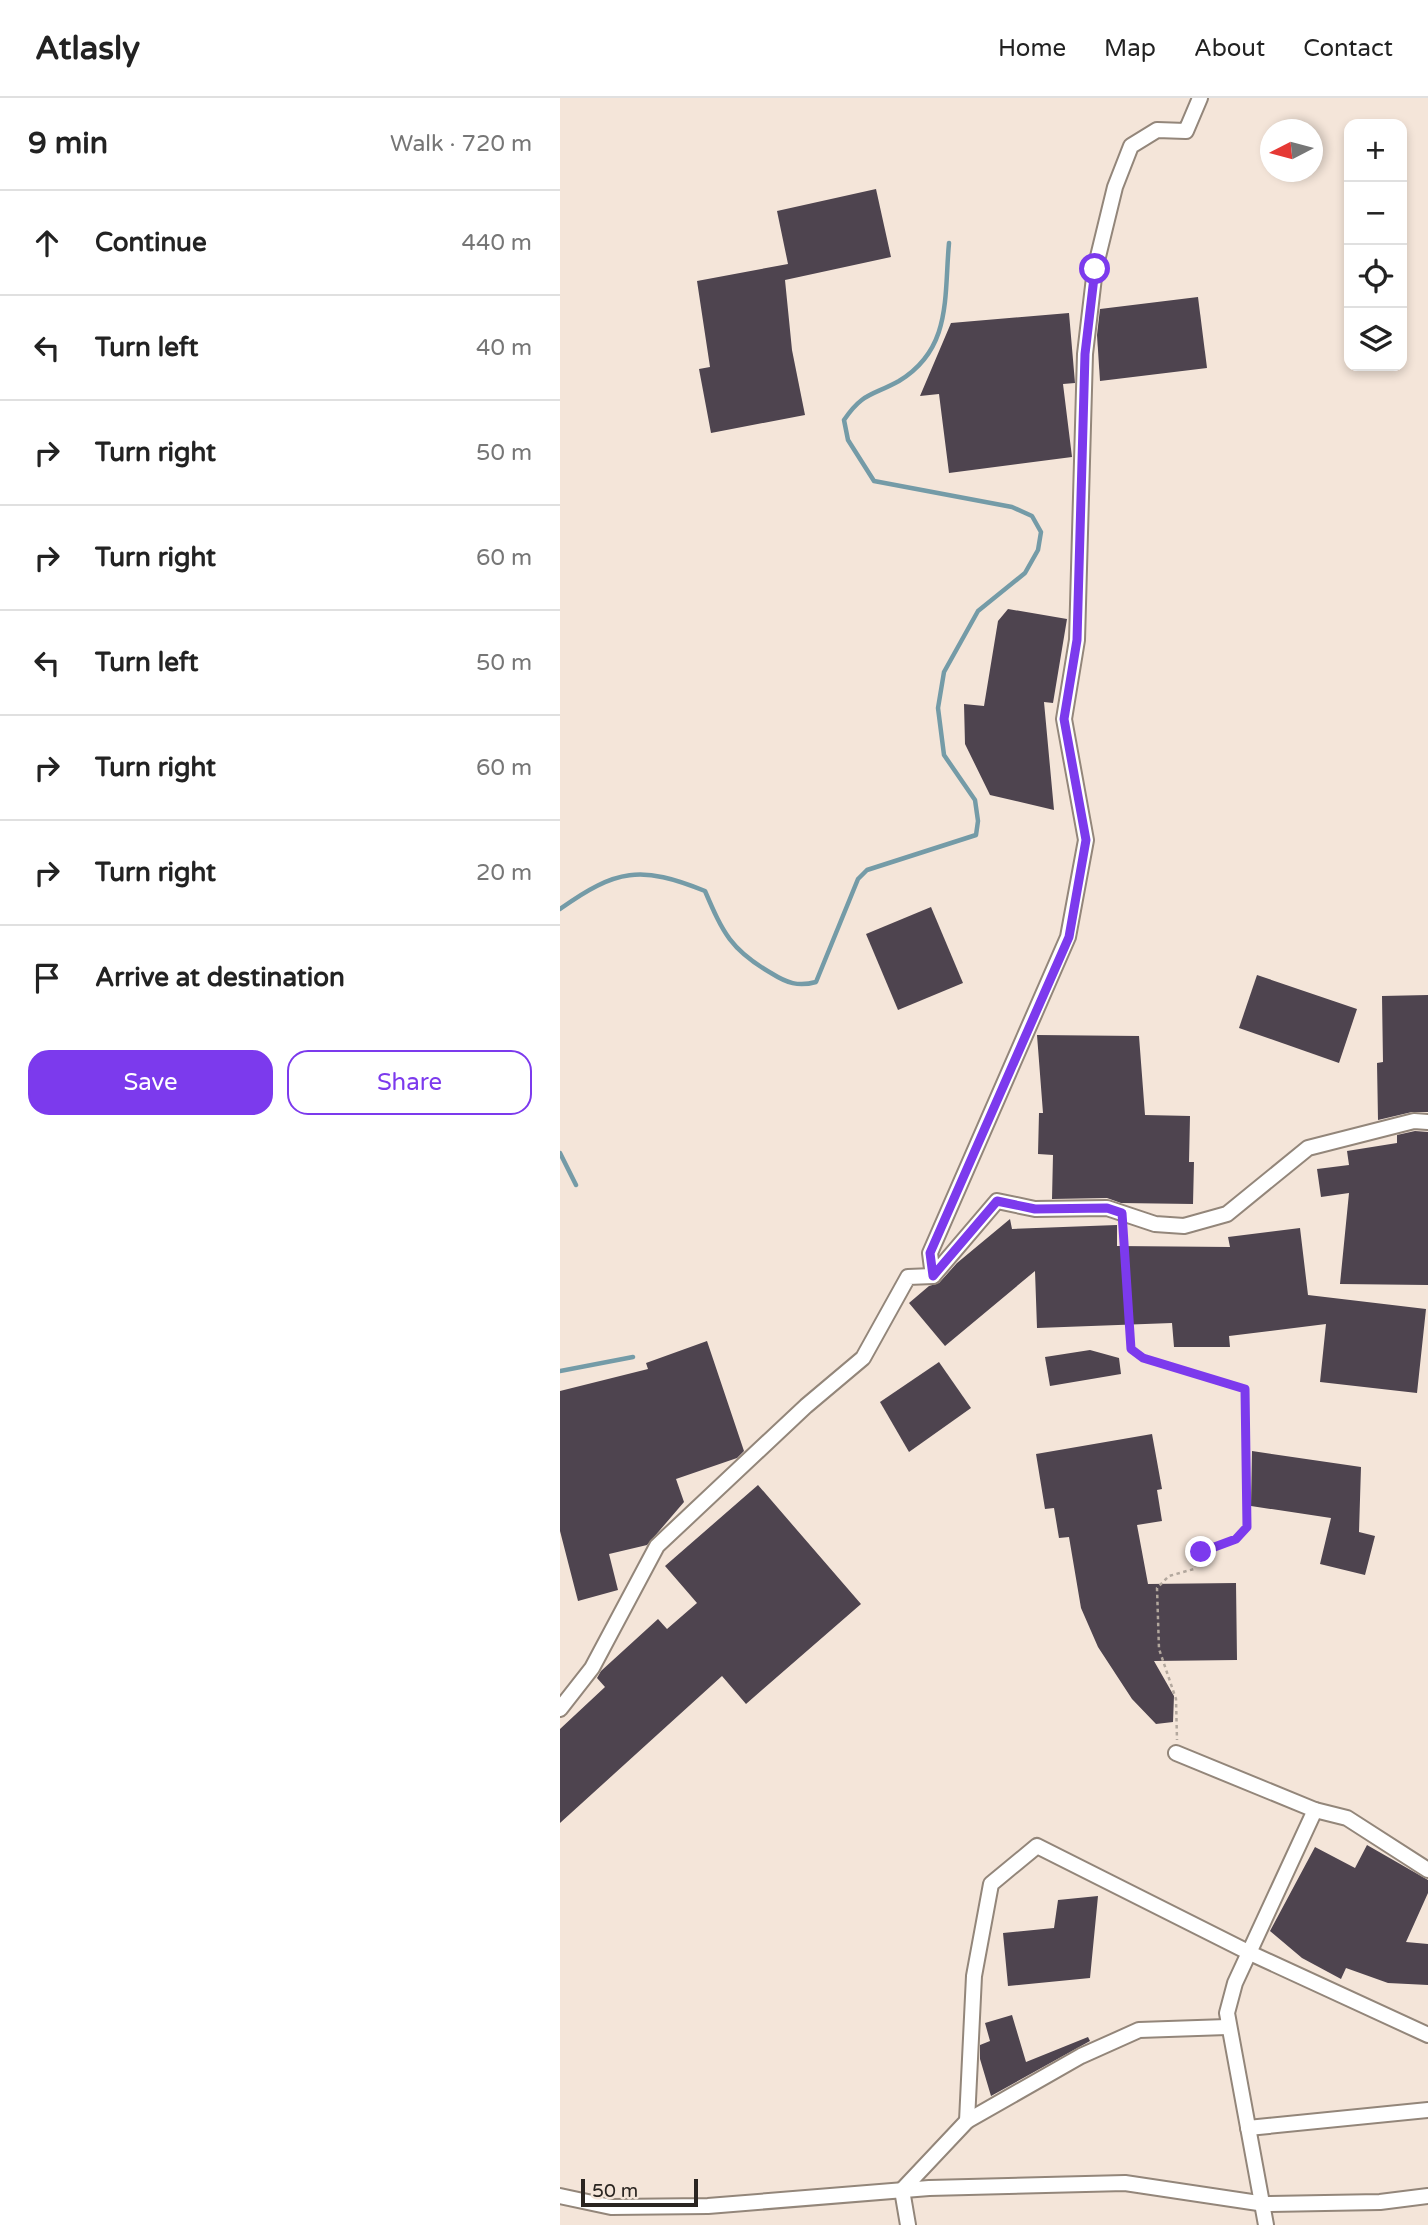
<!DOCTYPE html>
<html lang="en">
<head>
<meta charset="utf-8">
<style>
	body { margin:0; font-family:"Varela Round",sans-serif; background:#f6f6f6; color:#222 }
	.controls { position:absolute; right:21px; top:21px; display:grid; overflow:hidden; border-radius:14px; box-shadow:0 4px 10px #0003 }
	.controls button { width:63px; height:63px; display:grid; place-items:center; padding:0; border:0; border-bottom:2px solid #e0e0e0; background:#fff; color:#222; font:35px sans-serif }
	.compass { position:absolute; left:700px; top:21px; width:63px; height:63px; border-radius:50%; background:#fff; box-shadow:0 4px 10px #0003; rotate:264deg }
	.scale { position:absolute; left:21px; bottom:18px; width:117px; box-sizing:border-box; padding-left:7px; border:4px solid #2a2521; border-top:0; font-size:19px; line-height:24px; white-space:nowrap; color:#2a2521; -webkit-text-stroke:5px #f4e5d9; paint-order:stroke }
	.stop { position:absolute; width:21px; height:21px; margin:-16px; border:5px solid #7c3aed; border-radius:50%; background:#fff }
	.stop.end { background:#7c3aed; border-color:#fff; box-shadow:0 2px 7px #0008 }
	.list { margin:0; padding:0; list-style:none }
	h2 { display:flex; justify-content:space-between; align-items:center; height:91px; margin:0; padding:0 28px; font-size:30px }
	h2 small { font-size:23px; font-weight:400; color:#767676 }
	.list li { display:grid; grid-template-columns:46px 1fr auto; gap:21px; align-items:center; box-sizing:border-box; height:105px; padding:0 28px; border-top:2px solid #e0e0e0 }
	.list b { display:block; font-size:26px; white-space:nowrap }
	.list em { font-size:23px; font-style:normal; color:#767676 }
	.actions { display:flex; gap:14px; padding:21px 28px }
	.actions a { flex:1; padding:16px 0; border:2px solid #7c3aed; border-radius:21px; text-align:center; font-size:24px; color:#7c3aed }
	.actions .main { background:#7c3aed; color:#fff }
	.icon { flex:none; width:38px; height:38px; fill:none; stroke:currentColor; stroke-width:2; stroke-linecap:round; stroke-linejoin:round }
	.map { position:relative; flex:none; width:868px; height:2127px; overflow:hidden }
	header { display:flex; align-items:center; gap:42px; box-sizing:border-box; height:98px; padding:0 35px; background:#fff; border-bottom:2px solid #e0e0e0 }
	header strong { font-size:33px }
	nav { display:flex; gap:38px; margin-inline-start:auto; font-size:24px }
	main { display:flex }
	aside { flex:1; background:#fff }
	.map>svg:first-child { display:block }
</style>
</head>
<body>
<header>
<strong>Atlasly</strong>
<nav><a>Home</a><a>Map</a><a>About</a><a>Contact</a></nav>
</header>
<main>
<aside>
<h2>9 min<small>Walk · 720 m</small></h2>
<ul class="list">
<li><svg class="icon" aria-label="ahead" viewBox="0 0 24 24"><path d="M12 20V5M6 11l6-6 6 6"/></svg><div><b>Continue</b></div><em>440 m</em></li>
<li><svg class="icon" aria-label="left" viewBox="0 0 24 24"><path d="M17 20v-9H6M10 6l-5 5 5 5"/></svg><div><b>Turn left</b></div><em>40 m</em></li>
<li><svg class="icon" aria-label="right" viewBox="0 0 24 24"><path d="M7 20v-9h11M14 6l5 5-5 5"/></svg><div><b>Turn right</b></div><em>50 m</em></li>
<li><svg class="icon" aria-label="right" viewBox="0 0 24 24"><path d="M7 20v-9h11M14 6l5 5-5 5"/></svg><div><b>Turn right</b></div><em>60 m</em></li>
<li><svg class="icon" aria-label="left" viewBox="0 0 24 24"><path d="M17 20v-9H6M10 6l-5 5 5 5"/></svg><div><b>Turn left</b></div><em>50 m</em></li>
<li><svg class="icon" aria-label="right" viewBox="0 0 24 24"><path d="M7 20v-9h11M14 6l5 5-5 5"/></svg><div><b>Turn right</b></div><em>60 m</em></li>
<li><svg class="icon" aria-label="right" viewBox="0 0 24 24"><path d="M7 20v-9h11M14 6l5 5-5 5"/></svg><div><b>Turn right</b></div><em>20 m</em></li>
<li><svg class="icon" aria-label="arrive" viewBox="0 0 24 24"><path d="M6 21V4h12l-3 4 3 4H6"/></svg><div><b>Arrive at destination</b></div></li>
</ul>
<div class="actions"><a class="main">Save</a><a>Share</a></div>
</aside>
<div class="map">
<svg width="868" height="2127" viewBox="0 0 868 2127">
	<rect width="100%" height="100%" fill="#f4e5d9"/>
	<g fill="none" stroke-linecap="round" stroke-linejoin="round">
		<g stroke="#749ba7" stroke-width="4.5">
			<path d="M0,811C56,771 81,767 145,793C163,835 171,852 211,875C227,885 238,889 256,884L298,781L307,772L416,737L418,723L415,702L384,657L378,610L384,574L418,513L465,475L478,452L481,434L472,418L452,409L314,383L288,342L284,322C303,294 312,298 339,283C392,251 384,199 389,145"/>
			<path d="M0,1055L16,1087"/>
			<path d="M0,1273L73,1259"/>
		</g>
	</g>
	<g fill="#4e444f">
		<path d="M316,91L331,159L225,182L232,252L245,317L151,335L139,271L150,269L137,183L228,166L217,113Z"/>
		<path d="M638,199L647,270L540,283L537,237L540,211Z"/>
		<path d="M509,215L515,285L503,286L512,359L389,375L379,296L360,298L391,225Z"/>
		<path d="M448,511L507,521L493,605L484,604L494,712L430,697L405,646L404,606L424,608L438,523Z"/>
		<path d="M371,809L403,885L338,912L306,836Z"/>
		<path d="M697,877L797,911L779,965L679,930Z"/>
		<path d="M868,897V1014H852L818,1022L817,965L823,964L822,898Z"/>
		<path d="M477,937L579,938L585,1017L630,1018L629,1064H634L633,1106L561,1105L547,1100L492,1101L493,1057L478,1056L479,1015H483Z"/>
		<path d="M855,1033L868,1034V1187L780,1186L789,1095L761,1099L757,1071L789,1067L787,1053L837,1045V1037Z"/>
		<path d="M450,1121L452,1131L557,1127V1148L670,1149L668,1139L740,1130L748,1197L866,1211L857,1295L760,1284L766,1226L669,1238L670,1249H614L612,1225L477,1230L475,1173L385,1248L349,1205L369,1188L379,1185L397,1165Z"/>
		<path d="M147,1243L184,1353L177,1360L116,1381L124,1404L100,1432L87,1447L49,1456L58,1492L18,1503L0,1433V1293L88,1271L86,1265Z"/>
		<path d="M530,1252L559,1260L561,1276L490,1288L485,1259Z"/>
		<path d="M379,1264L411,1310L349,1354L320,1304Z"/>
		<path d="M592,1336L602,1391L597,1392L602,1423L577,1427L588,1486L676,1485L677,1562L594,1563L614,1598L613,1624L596,1626L572,1601L538,1549L521,1510L509,1439L499,1440L494,1410L485,1411L476,1356Z"/>
		<path d="M692,1353L801,1369L799,1434L815,1438L805,1477L760,1466L771,1420L691,1408Z"/>
		<path d="M198,1387L301,1506L186,1606L162,1578L0,1725V1631L45,1589L37,1580L41,1573L98,1521L107,1531L137,1505L105,1468Z"/>
		<path d="M807,1747L868,1782V1795L846,1844L868,1846V1887L828,1885L786,1870L781,1881L742,1860L710,1833L755,1749L795,1770Z"/>
		<path d="M538,1798L530,1880L448,1888L443,1835L494,1830L498,1802Z"/>
		<path d="M452,1917L466,1964L528,1939L530,1943L431,1998L420,1961V1947L430,1943L425,1925Z"/>
	</g>
	<g fill="none" stroke-linecap="round" stroke-linejoin="round">
		<g stroke="#93867a" stroke-width="18">
			<g id="street">
				<path d="M373,1178L370,1155L508,839L526,742L504,621L517,542L525,256L535,171L555,89L571,48L597,32L626,33L640,0"/>
				<path d="M0,1611L32,1570L97,1448L246,1308L303,1260L348,1179L373,1178L437,1103L475,1111L547,1110L595,1126L624,1128L667,1116L748,1050L854,1023L868,1024"/>
				<path d="M616,1655L755,1712L787,1720L868,1772"/>
				<path d="M407,2023L414,1878L431,1786L477,1748L690,1855L868,1937"/>
				<path d="M688,2030L868,2012"/>
				<path d="M0,2098L51,2109L148,2108L369,2090L565,2085L705,2106L820,2104L868,2098"/>
				<path d="M348,2127L342,2092L407,2023L521,1958L579,1932L667,1929"/>
				<path d="M706,2127L667,1915L675,1885L755,1712"/>
			</g>
		</g>
		<path stroke="#b3a89e" stroke-width="2.5" stroke-dasharray="3.5 3.5" stroke-linecap="butt" d="M563,1129L571,1251L583,1260L685,1291L687,1429L676,1442L641,1454L634,1471L609,1478L597,1490L599,1551L616,1601L617,1642"/>
		<use href="#street" stroke="#fff" stroke-width="14"/>
	</g>
	<g fill="none" stroke-linecap="round" stroke-linejoin="round">
		<path stroke="#7c3aed" stroke-width="9" d="M535,171L525,256L517,542L504,621L526,742L509,839L370,1155L373,1178L437,1103L475,1111L547,1110L562,1115L571,1251L583,1260L685,1291L687,1429L676,1441L641,1454"/>
	</g>
</svg>
<div class="controls">
<button>+</button>
<button>−</button>
<button><svg class="icon" aria-label="locate" viewBox="0 0 24 24"><circle cx="12" cy="12" r="6"/><path d="M12 2v4M12 18v4M2 12h4M18 12h4"/></svg></button>
<button><svg class="icon" aria-label="layers" viewBox="0 0 24 24"><path d="M12 4l9 5-9 5-9-5zM3 14l9 5 9-5"/></svg></button>
</div>
<svg class="compass" viewBox="-18 -18 36 36"><path d="M0-13l5 13h-10z" fill="#e53935"/><path d="M0 13l5-13h-10z" fill="#767676"/></svg>
<div class="scale">50 m</div>
<div class="stop" style="left:535px;top:171px"></div>
<div class="stop end" style="left:641px;top:1454px"></div>
</div>
</main>
</body>
</html>
